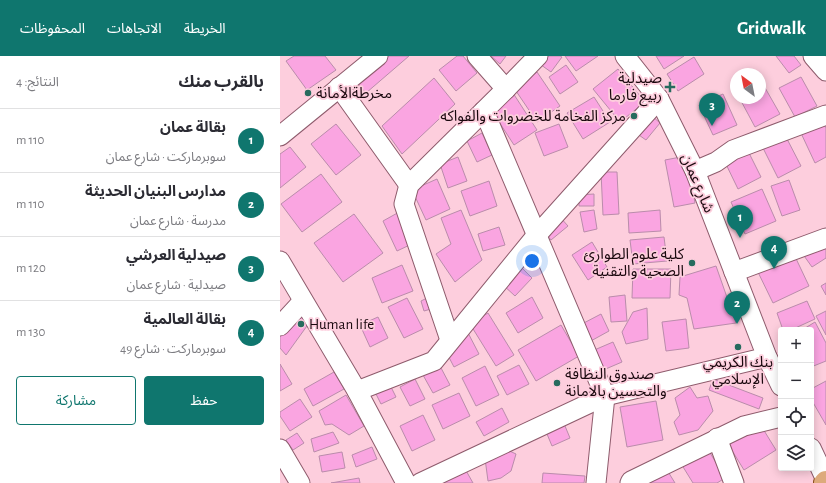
<!DOCTYPE html>
<html lang="ar">
<head>
<meta charset="utf-8">
<style>
	body { margin:0; font-family:"Alegreya Sans","Noto Sans Arabic",sans-serif; background:#f2f2f3; color:#2b2b33; direction:rtl }
	.controls { position:absolute; right:12px; bottom:12px; display:grid; overflow:hidden; border-radius:4px; box-shadow:0 2px 10px #0003 }
	.controls button { width:36px; height:36px; display:grid; place-items:center; padding:0; border:0; border-bottom:1px solid #e1e1e2; background:#fff; color:#2b2b33; font:20px sans-serif }
	.compass { position:absolute; left:450px; top:12px; width:36px; height:36px; border-radius:50%; background:#fff; box-shadow:0 2px 10px #0003; rotate:328deg }
	.you { position:absolute; left:252px; top:205px; width:14px; height:14px; margin:-10px; border:3px solid #fff; border-radius:50%; background:#1a73e8; box-shadow:0 0 0 6px #1a73e833 }
	.badge { display:grid; place-items:center; width:26px; height:26px; border-radius:50%; background:#0f766e; color:#fff; font-size:13px; font-weight:700 }
	.pin { position:absolute; translate:-50% -33px; filter:drop-shadow(0 1px 2px #0008) }
	.pin::after { content:''; position:absolute; top:21px; width:14px; height:12px; background:inherit; clip-path:polygon(0 0,100% 0,50% 100%) }
	.list { margin:0; padding:0; list-style:none }
	h2 { display:flex; justify-content:space-between; align-items:center; height:52px; margin:0; padding:0 16px; font-size:17px }
	h2 small { font-size:13px; font-weight:400; color:#7c7c81 }
	.list li { display:grid; grid-template-columns:26px 1fr auto; gap:12px; align-items:center; box-sizing:border-box; height:64px; padding:0 16px; border-top:1px solid #e1e1e2 }
	.list b { display:block; font-size:15px; white-space:nowrap }
	.list p { margin:0; font-size:13px; white-space:nowrap; color:#7c7c81 }
	.list em { font-size:13px; font-style:normal; color:#7c7c81 }
	.actions { display:flex; gap:8px; padding:12px 16px }
	.actions a { flex:1; padding:9px 0; border:1px solid #0f766e; border-radius:4px; text-align:center; font-size:14px; color:#0f766e }
	.actions .main { background:#0f766e; color:#fff }
	.icon { flex:none; width:22px; height:22px; fill:none; stroke:currentColor; stroke-width:2; stroke-linecap:round; stroke-linejoin:round }
	.map { position:relative; flex:none; width:546px; height:427px; overflow:hidden; direction:ltr }
	header { display:flex; align-items:center; gap:24px; box-sizing:border-box; height:56px; padding:0 20px; background:#0f766e; color:#fff }
	header strong { font-size:19px }
	nav { display:flex; gap:22px; margin-inline-start:auto; font-size:14px }
	main { display:flex }
	aside { flex:1; background:#fff }
	.map>svg:first-child { display:block }
</style>
</head>
<body>
<header>
<strong>Gridwalk</strong>
<nav><a>الخريطة</a><a>الاتجاهات</a><a>المحفوظات</a></nav>
</header>
<main>
<div class="map">
<svg width="546" height="427" viewBox="0 0 546 427">
	<rect width="100%" height="100%" fill="#fdcedd"/>
	<g fill="#faa5e1" stroke="#ba8cab">
		<path d="M14,0H45L56,14L27,34L6,5Z"/>
		<path d="M87,0H129L86,37L68,17Z"/>
		<path d="M177,0H183L197,17L176,35L159,14Z"/>
		<path d="M211,0H226L220,8Z"/>
		<path d="M261,0H280L282,1L271,16L257,6Z"/>
		<path d="M285,0H318L296,15Z"/>
		<path d="M376,0H404L384,13Z"/>
		<path d="M496,0H514L521,9L509,17Z"/>
		<path d="M414,1L424,18L398,35L387,18Z"/>
		<path d="M286,9L298,26L280,38L269,21Z"/>
		<path d="M338,13L365,46L340,66L313,33Z"/>
		<path d="M257,16L280,50L257,66L234,32Z"/>
		<path d="M521,21L537,50L515,61L499,32Z"/>
		<path d="M154,22L175,48L122,98L102,70Z"/>
		<path d="M484,30L500,58L475,71L460,43L480,42V32Z"/>
		<path d="M233,37L257,74L234,89L210,52Z"/>
		<path d="M443,38L457,69L433,79L419,49Z"/>
		<path d="M314,41L330,66L303,83L287,57Z"/>
		<path d="M371,59L380,67L366,84L356,77Z"/>
		<path d="M542,64L546,72V101L535,107L520,75Z"/>
		<path d="M56,68L81,99L56,119L31,88Z"/>
		<path d="M279,68L288,91L264,100L255,77Z"/>
		<path d="M202,77L212,99L197,106L187,85Z"/>
		<path d="M506,81L521,110L498,122L483,92Z"/>
		<path d="M10,91L26,111L0,132V98Z"/>
		<path d="M466,91L481,121L458,133L443,102Z"/>
		<path d="M406,100L415,147L394,151L385,104Z"/>
		<path d="M178,101L187,125L168,132L160,108Z"/>
		<path d="M321,116H337L339,158L323,159Z"/>
		<path d="M41,118L62,146L22,176L1,148Z"/>
		<path d="M157,123L170,153L146,164L132,134Z"/>
		<path d="M509,124L520,154L502,160L491,130Z"/>
		<path d="M209,125L217,150L190,160L181,135Z"/>
		<path d="M482,133L496,165L465,178L451,146Z"/>
		<path d="M314,138V150H299V139Z"/>
		<path d="M181,154L202,204L175,226L156,198L171,188L161,162Z"/>
		<path d="M314,154L317,173L304,176L300,156Z"/>
		<path d="M380,154L381,175L349,177L348,157Z"/>
		<path d="M121,155L136,186L117,195L103,165Z"/>
		<path d="M74,158L103,197L63,226L34,187Z"/>
		<path d="M279,160L288,170L271,184L263,174Z"/>
		<path d="M219,171L225,189L203,195L198,178Z"/>
		<path d="M384,181L387,205L353,208L350,184Z"/>
		<path d="M546,185V202L532,211L522,197Z"/>
		<path d="M312,186L327,211L308,224L292,199Z"/>
		<path d="M511,192L529,230L493,247L475,210Z"/>
		<path d="M122,209L133,235L102,247L92,222Z"/>
		<path d="M239,209L252,222L235,240L222,228Z"/>
		<path d="M436,210L456,267L414,273L407,242L399,239L400,221Z"/>
		<path d="M353,213H391L390,242H352Z"/>
		<path d="M546,227V239L541,230Z"/>
		<path d="M345,239L347,265L331,266L329,241Z"/>
		<path d="M252,241L263,262L238,277L226,257Z"/>
		<path d="M127,242L143,273L124,282L108,251Z"/>
		<path d="M147,242L151,253L144,255L141,245Z"/>
		<path d="M527,245L535,263L511,274H503L497,257Z"/>
		<path d="M13,247L32,263L6,299L0,292V272Z"/>
		<path d="M367,252L368,283L346,288L342,276L353,256Z"/>
		<path d="M546,255V279L536,260Z"/>
		<path d="M208,257L234,299L216,310L190,268Z"/>
		<path d="M321,258L329,275L309,286L300,269Z"/>
		<path d="M98,261L108,282L90,291L80,269Z"/>
		<path d="M406,263L409,292L386,295L382,266Z"/>
		<path d="M535,266L546,287V305L531,311V274H522Z"/>
		<path d="M281,269L299,300L256,325L238,294Z"/>
		<path d="M186,273L199,298L174,311L161,286Z"/>
		<path d="M333,286L342,306L321,315L312,295Z"/>
		<path d="M0,308L12,328L0,335Z"/>
		<path d="M239,309L249,328L227,339L217,320Z"/>
		<path d="M160,310L170,329L153,337L143,319Z"/>
		<path d="M205,310L219,339L196,350L182,322Z"/>
		<path d="M54,316L64,333L33,350L24,333Z"/>
		<path d="M135,323L145,343L130,350L120,331Z"/>
		<path d="M433,323L483,342L479,353L429,334Z"/>
		<path d="M108,325L116,341L101,348L93,332Z"/>
		<path d="M546,325V369L531,343V333Z"/>
		<path d="M410,331L417,342L428,340L433,355L418,374L399,379L394,366L400,359L395,342Z"/>
		<path d="M179,337L190,360L163,373L152,349Z"/>
		<path d="M66,339L84,370L69,379L52,368L45,369L39,355Z"/>
		<path d="M20,343L32,361L10,375L0,360V356Z"/>
		<path d="M376,345L383,384L347,391L340,351Z"/>
		<path d="M222,352L229,366L204,380L196,366Z"/>
		<path d="M280,358L290,382L272,390L262,366Z"/>
		<path d="M143,359L155,384L132,395L120,370Z"/>
		<path d="M480,368L496,394L464,414L448,388Z"/>
		<path d="M53,376L59,387L34,396L31,383Z"/>
		<path d="M17,377L24,387L13,394L6,384Z"/>
		<path d="M426,390L445,422L437,427H413L400,406Z"/>
		<path d="M92,391L97,403L76,411L72,399Z"/>
		<path d="M223,392L236,398L231,415L221,422L208,425L204,395Z"/>
		<path d="M62,396L65,412L42,416L39,400Z"/>
		<path d="M184,411L193,427H160Z"/>
		<path d="M387,414L395,427H366Z"/>
		<path d="M263,417L305,420L304,427H262Z"/>
		<path d="M79,422L80,427H51Z"/>
	</g>
	<g fill="none" stroke-linecap="round" stroke-linejoin="round">
		<g stroke="#8e5b6c" stroke-width="21">
			<g id="minor">
				<path d="M197,0L226,33"/>
				<path d="M345,0L379,43L415,115L487,301L501,330"/>
				<path d="M533,0L546,15"/>
				<path d="M59,31L129,129"/>
				<path d="M204,55L325,340L316,427"/>
				<path d="M0,80L98,0"/>
				<path d="M415,115L436,106L453,94L546,59"/>
				<path d="M0,205L77,335L126,427"/>
				<path d="M454,216L546,182"/>
				<path d="M0,270L23,245"/>
				<path d="M170,284L124,148L129,129L226,33L258,0"/>
				<path d="M77,335L154,305L256,180L379,43"/>
				<path d="M437,382L454,427"/>
				<path d="M531,392L546,424"/>
				<path d="M0,393L20,427"/>
				<path d="M140,427L325,340L487,301"/>
				<path d="M350,427L351,425L464,370L501,361"/>
			</g>
		</g>
		<g stroke="#8a4d1c" stroke-width="24">
			<path id="major" d="M545,427L546,426"/>
		</g>
		<use href="#minor" stroke="#fff" stroke-width="19"/>
		<use href="#major" stroke="#ddaa7b" stroke-width="22"/>
	</g>
	<g fill="#276b5e" stroke="#fdcedd" stroke-width="1.5">
		<path d="M388 25h4v4h4v4h-4v4h-4v-4h-4v-4h4z"/>
		<circle cx="28" cy="37" r="4"/>
		<circle cx="354" cy="60" r="4"/>
		<circle cx="412" cy="207" r="4"/>
		<circle cx="21" cy="268" r="4"/>
		<circle cx="458" cy="291" r="4"/>
		<circle cx="277" cy="327" r="4"/>
	</g>
	<g text-anchor="middle" stroke-width="3.5" stroke-linejoin="round" paint-order="stroke">
		<g font-size="15" fill="#1a080e" stroke="#fdcedd" text-anchor="end">
			<text x="382" y="27">صيدلية<tspan x="382" dy="17">ربيع فارما</tspan></text>
			<text x="36" y="42" text-anchor="start">مخرطةالأمانة</text>
			<text x="346" y="65">مركز الفخامة للخضروات والفواكه</text>
			<text x="404" y="203">كلية علوم الطوارئ<tspan x="404" dy="17">الصحية والتقنية</tspan></text>
			<text x="29" y="273" text-anchor="start">Human life</text>
			<text x="458" y="311" text-anchor="middle">بنك الكريمي<tspan x="458" dy="17">الإسلامي</tspan></text>
			<text x="285" y="323" text-anchor="start">صندوق النظافة<tspan x="285" dy="17">والتحسين بالامانة</tspan></text>
		</g>
		<g font-size="15" fill="#1a080e" stroke="#fdcedd">
			<text transform="translate(418 127) rotate(67)" y="5">شارع عمان</text>
		</g>
	</g>
</svg>
<div class="controls">
<button>+</button>
<button>−</button>
<button><svg class="icon" aria-label="locate" viewBox="0 0 24 24"><circle cx="12" cy="12" r="6"/><path d="M12 2v4M12 18v4M2 12h4M18 12h4"/></svg></button>
<button><svg class="icon" aria-label="layers" viewBox="0 0 24 24"><path d="M12 4l9 5-9 5-9-5zM3 14l9 5 9-5"/></svg></button>
</div>
<svg class="compass" viewBox="-18 -18 36 36"><path d="M0-13l5 13h-10z" fill="#e53935"/><path d="M0 13l5-13h-10z" fill="#7c7c81"/></svg>
<div class="you"></div>
<div class="pin badge" style="left:460px;top:182px">1</div>
<div class="pin badge" style="left:457px;top:268px">2</div>
<div class="pin badge" style="left:432px;top:70px">3</div>
<div class="pin badge" style="left:494px;top:213px">4</div>
</div>
<aside>
<h2>بالقرب منك<small>النتائج: 4</small></h2>
<ul class="list">
<li><span class="badge">1</span><div><b>بقالة عمان</b><p>سوبرماركت · شارع عمان</p></div><em>110 m</em></li>
<li><span class="badge">2</span><div><b>مدارس البنيان الحديثة</b><p>مدرسة · شارع عمان</p></div><em>110 m</em></li>
<li><span class="badge">3</span><div><b>صيدلية العرشي</b><p>صيدلية · شارع عمان</p></div><em>120 m</em></li>
<li><span class="badge">4</span><div><b>بقالة العالمية</b><p>سوبرماركت · شارع 49</p></div><em>130 m</em></li>
</ul>
<div class="actions"><a class="main">حفظ</a><a>مشاركة</a></div>
</aside>
</main>
</body>
</html>
